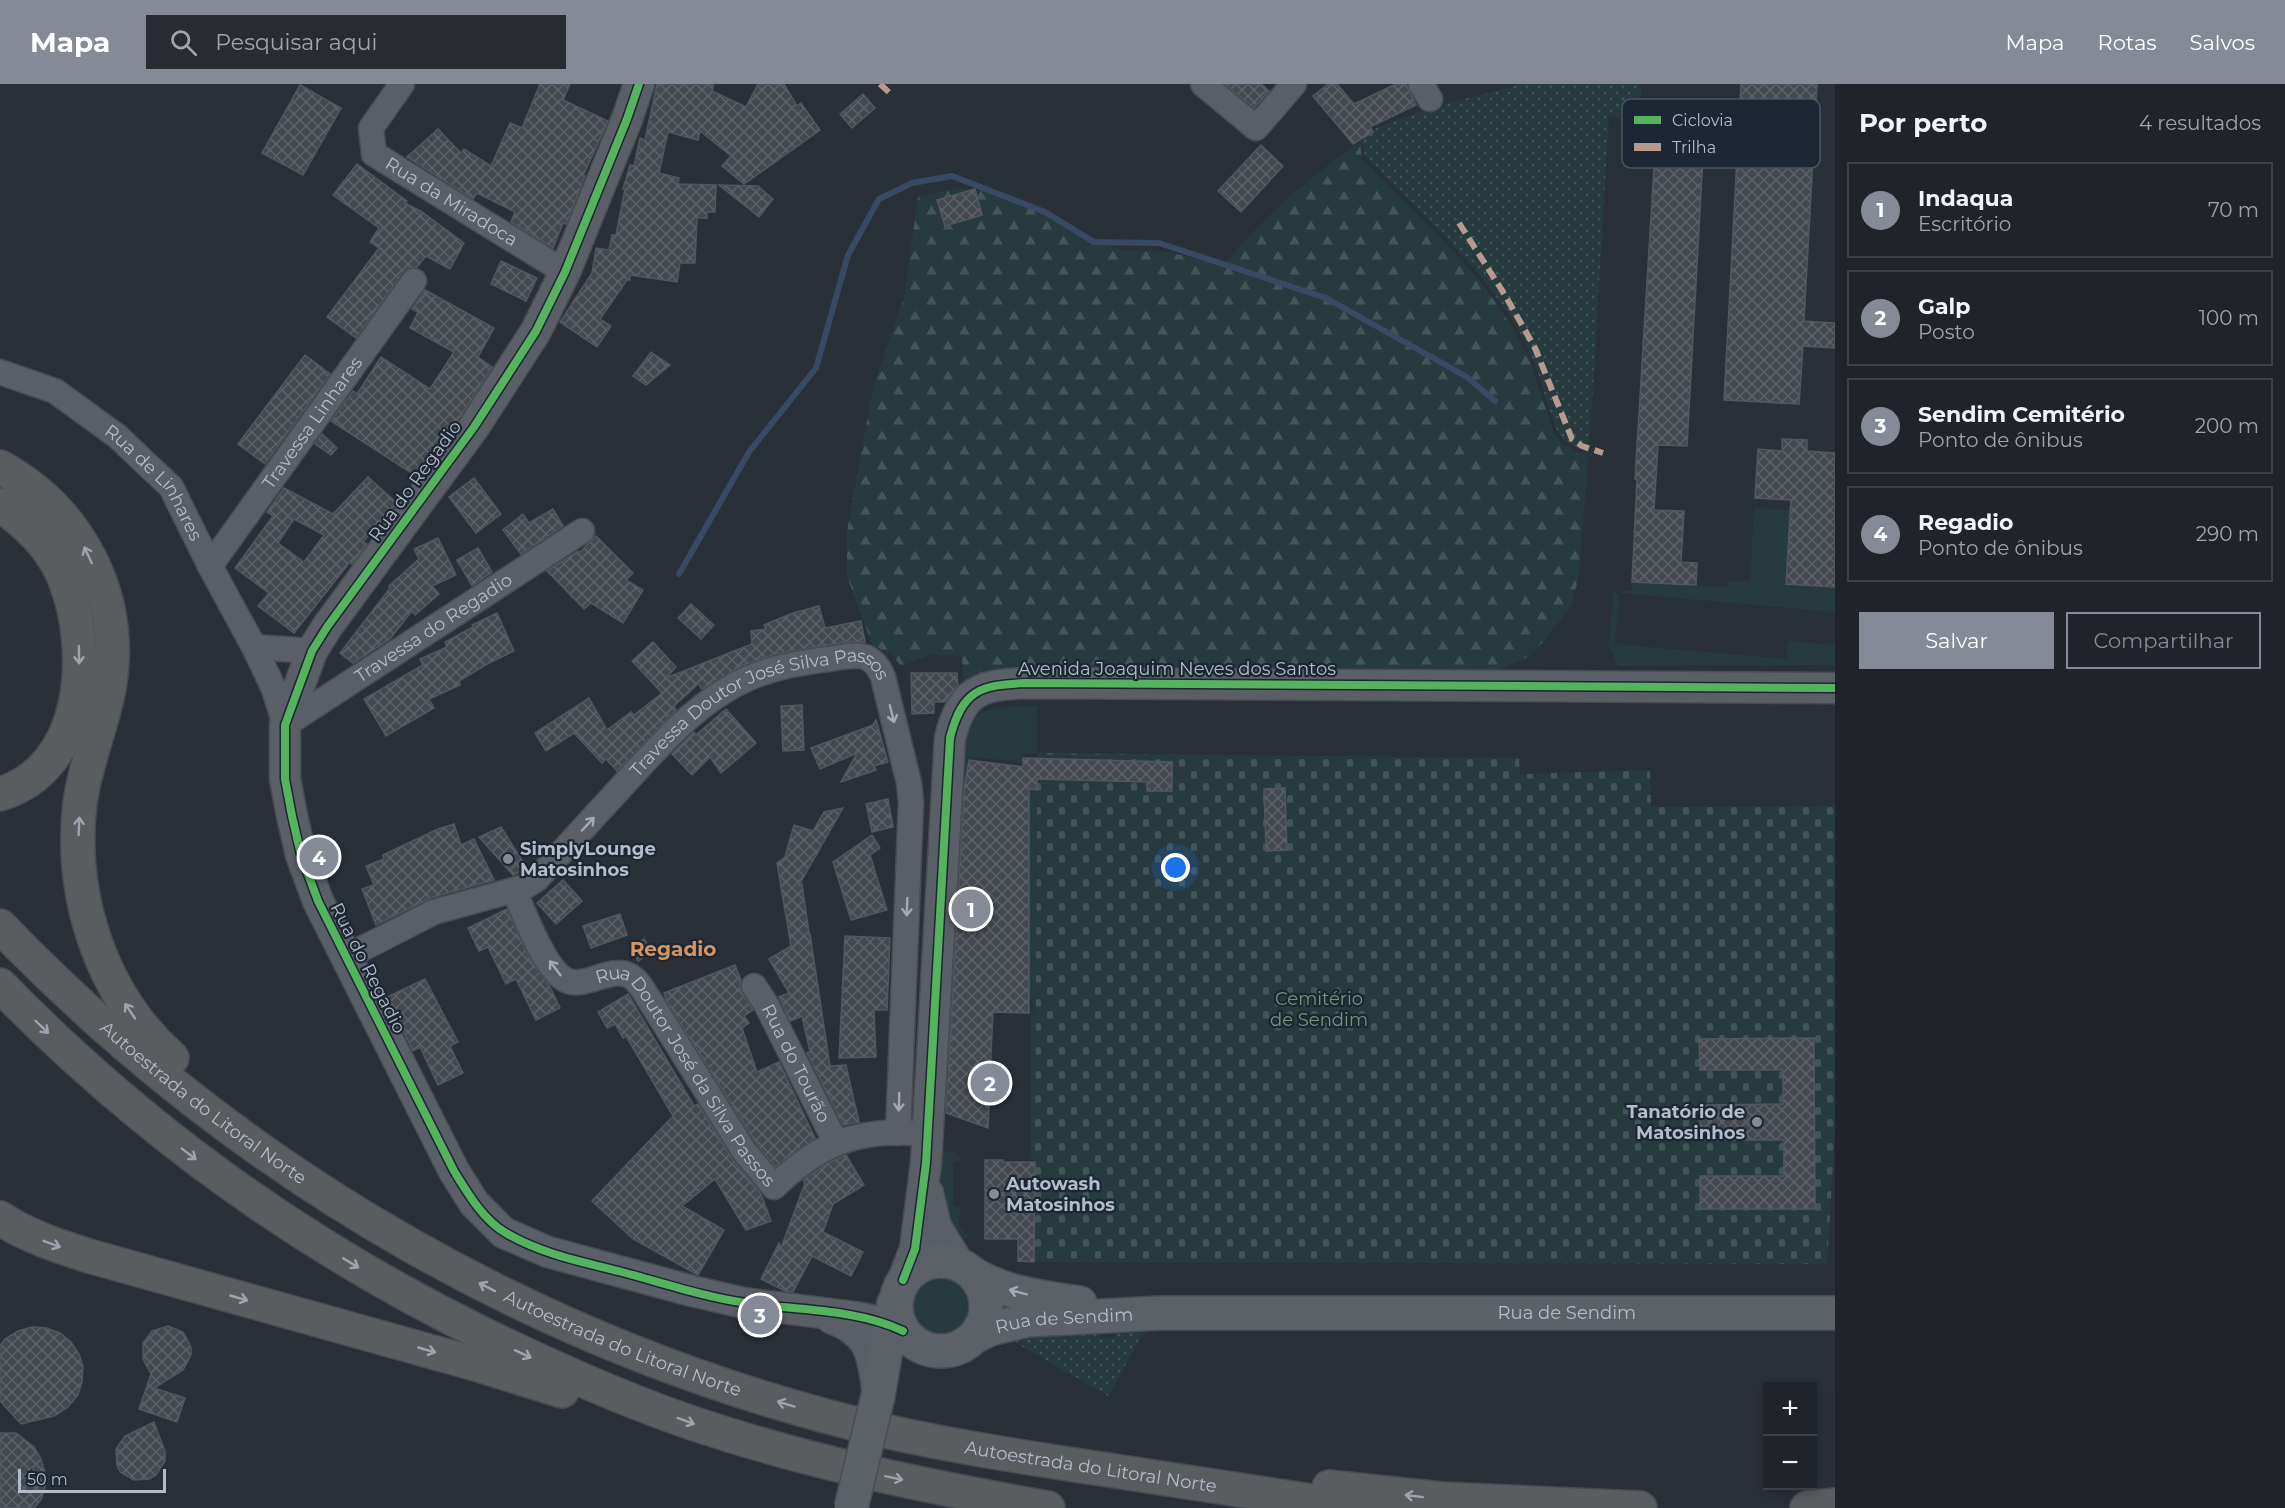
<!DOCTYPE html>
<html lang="pt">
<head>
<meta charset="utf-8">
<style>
	body { margin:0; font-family:Montserrat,sans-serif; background:#282c32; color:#f1f3f6 }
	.controls { position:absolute; right:18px; bottom:18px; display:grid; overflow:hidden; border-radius:0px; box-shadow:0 3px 15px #0003 }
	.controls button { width:54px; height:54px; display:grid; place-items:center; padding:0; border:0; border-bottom:2px solid #3d4147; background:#20242a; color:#f1f3f6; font:30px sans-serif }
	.scale { position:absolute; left:18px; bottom:15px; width:148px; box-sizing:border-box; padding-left:6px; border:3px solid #b4bcc9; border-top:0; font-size:16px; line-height:21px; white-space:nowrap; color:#b4bcc9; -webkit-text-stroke:4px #1d2633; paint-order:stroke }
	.you { position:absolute; left:1176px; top:784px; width:21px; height:21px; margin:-15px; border:4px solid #fff; border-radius:50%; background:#1a73e8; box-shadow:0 0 0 9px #1a73e833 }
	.badge { display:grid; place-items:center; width:39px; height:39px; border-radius:50%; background:#848b96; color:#fff; font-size:20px; font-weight:700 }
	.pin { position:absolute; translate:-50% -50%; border:3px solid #fff; box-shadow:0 2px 6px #0006 }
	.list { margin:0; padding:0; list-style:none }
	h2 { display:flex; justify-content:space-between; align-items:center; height:78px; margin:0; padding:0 24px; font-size:26px }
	h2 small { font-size:20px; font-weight:400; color:#a2a4a8 }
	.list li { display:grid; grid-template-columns:39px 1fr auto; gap:18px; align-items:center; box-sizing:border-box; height:96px; margin:0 12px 12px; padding:0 12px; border:2px solid #3d4147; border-radius:0px }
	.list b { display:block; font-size:22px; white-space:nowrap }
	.list p { margin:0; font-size:20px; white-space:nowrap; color:#a2a4a8 }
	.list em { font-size:20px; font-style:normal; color:#a2a4a8 }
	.actions { display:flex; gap:12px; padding:18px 24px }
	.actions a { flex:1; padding:14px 0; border:2px solid #848b96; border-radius:0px; text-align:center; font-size:21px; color:#848b96 }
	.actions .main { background:#848b96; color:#fff }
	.icon { flex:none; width:33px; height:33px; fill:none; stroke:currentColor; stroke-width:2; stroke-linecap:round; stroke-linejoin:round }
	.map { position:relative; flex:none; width:1835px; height:1424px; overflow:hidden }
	header { display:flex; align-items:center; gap:36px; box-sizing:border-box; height:84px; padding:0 30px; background:#848b96; color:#fff }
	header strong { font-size:28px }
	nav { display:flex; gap:33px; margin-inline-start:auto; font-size:21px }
	.search { width:420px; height:54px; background:#282c32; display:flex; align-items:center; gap:15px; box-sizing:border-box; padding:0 21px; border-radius:0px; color:#a2a4a8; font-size:22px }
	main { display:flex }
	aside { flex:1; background:#20242a }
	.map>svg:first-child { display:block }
</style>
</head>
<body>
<header>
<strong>Mapa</strong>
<div class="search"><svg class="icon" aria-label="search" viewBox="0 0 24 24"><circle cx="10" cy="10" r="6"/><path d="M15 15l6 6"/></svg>Pesquisar aqui</div>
<nav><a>Mapa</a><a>Rotas</a><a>Salvos</a></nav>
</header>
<main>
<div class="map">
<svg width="1835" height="1424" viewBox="0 0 1835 1424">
	<defs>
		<pattern id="grass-dots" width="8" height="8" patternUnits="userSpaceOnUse" patternTransform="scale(1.5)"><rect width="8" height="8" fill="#273a3e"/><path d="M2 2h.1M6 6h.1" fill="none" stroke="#445559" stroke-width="1.8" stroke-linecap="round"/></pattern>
		<pattern id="forest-firs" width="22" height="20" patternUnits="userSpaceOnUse" patternTransform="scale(1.5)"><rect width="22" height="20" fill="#273a3e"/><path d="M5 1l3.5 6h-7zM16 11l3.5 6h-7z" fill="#445559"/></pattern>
		<pattern id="cemetery-stones" width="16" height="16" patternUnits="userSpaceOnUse" patternTransform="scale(1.5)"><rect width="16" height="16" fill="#273a3e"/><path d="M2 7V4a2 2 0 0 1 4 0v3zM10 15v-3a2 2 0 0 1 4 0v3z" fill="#445559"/></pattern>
		<pattern id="building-cross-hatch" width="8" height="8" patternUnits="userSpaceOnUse" patternTransform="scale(1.5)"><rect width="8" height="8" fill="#444950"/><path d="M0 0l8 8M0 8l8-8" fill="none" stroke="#5d6168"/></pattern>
	</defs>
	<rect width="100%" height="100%" fill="#2a3038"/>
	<g fill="url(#grass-dots)">
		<path d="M1522,0H1641L1639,33L1609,32L1589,369L1564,357L1558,349C1547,323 1542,296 1531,271C1497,194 1422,132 1365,72L1362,59L1366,49C1415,26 1469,14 1522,0Z"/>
		<path d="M1145,1246L1108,1312L1002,1251L1100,1248V1254L1115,1253V1247Z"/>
	</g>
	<path fill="url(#forest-firs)" d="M1360,58L1362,75L1435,147L1481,198L1509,238L1528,271L1554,349L1563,361L1588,372L1579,491L1572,520L1546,555L1528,573L1501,585L1474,588L990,589L975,592L963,599L962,572L930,571L901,582L893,572L872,560L847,493V447L873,304L904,213L918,113L958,104L997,109L1031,122L1081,150L1122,166L1169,168L1223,182C1264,132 1307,95 1360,58Z"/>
	<path fill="url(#cemetery-stones)" d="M1037,669L1519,674L1520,690L1650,686L1651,723L1835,722V1047L1827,1180L1034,1178Z"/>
	<g fill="#273a3e">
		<path d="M1754,424L1790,426L1786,500L1835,503V528L1620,509L1623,507H1631L1632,498L1728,503L1729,497H1750Z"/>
		<path d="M1614,506L1619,510L1615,560L1786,575L1789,557L1835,561V581L1618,582L1608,561Z"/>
		<path d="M1037,622V669L1023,670V678L970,673L966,696L1037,706L1035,1075L1031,1074V929L1033,928V915L1029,914V714L964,706V697L960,696C965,628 970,622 1037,622Z"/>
		<path d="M942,1066L956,1069L960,1074V1078H953V1122L960,1123L959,1142L968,1152L965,1155C939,1129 940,1100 942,1066Z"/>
		<circle cx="940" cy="1222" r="28"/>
	</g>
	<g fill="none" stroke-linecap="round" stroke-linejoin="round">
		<path stroke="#384963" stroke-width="6" d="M679,490L749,368L816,284L848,171L879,115L912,99L952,92L1045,128L1094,158L1159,159L1326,214L1467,293L1495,317"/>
	</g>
	<g fill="url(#building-cross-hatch)" stroke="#52575f" stroke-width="1.5" fill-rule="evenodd">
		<path d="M540,0H570L563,16L608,37L583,92H585L566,140L563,139L553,164L511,138L515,128L477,109L473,115L407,73L438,45L461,69L464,65L491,82L510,39L522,44Z"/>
		<path d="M657,0H714L712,7L746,23L758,0H784L797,22L801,19L820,46L744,100L722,82L731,72L700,47L698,56L668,48L659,89L679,94L678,100L716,101L715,128H707V134H697L695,179H680L677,198L630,191V196H627L600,235L611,242L597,263L560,238L592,189L596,164L609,166L612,151H616L625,105H623L630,81L634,82L640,54L645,56Z"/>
		<path d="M1225,0H1261L1269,7L1254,24Z"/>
		<path d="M1328,0H1337L1354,20L1396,0H1406L1416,21L1370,43L1373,48L1353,60L1313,12Z"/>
		<path d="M1741,0H1817L1804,237L1835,239V264L1803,262L1799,320L1724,316Z"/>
		<path d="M300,1L341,24L303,91L262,69Z"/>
		<path d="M863,10L875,24L852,44L840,30Z"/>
		<path d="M1657,34L1705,37L1687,362L1658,361L1654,426L1684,427L1681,478L1697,479L1696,501L1632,498L1637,395H1635Z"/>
		<path d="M1261,61L1283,82L1241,128L1218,107Z"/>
		<path d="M357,80L407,117L405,119L422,128L464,159L450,185L426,172L417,183L409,184L403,188L356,254L327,233L379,164L370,158L379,144L333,111Z"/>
		<path d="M719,101L758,102L773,115L759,133Z"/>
		<path d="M975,105L982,131L945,142L937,116Z"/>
		<path d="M501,177L537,194L526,217L491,200Z"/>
		<path d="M425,206L494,244L478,273L492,283L460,333L416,392L331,337L353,307L357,310L381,273L430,305L454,268L410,244L418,228L412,225Z"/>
		<path d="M651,268L670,281L646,301L633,292Z"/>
		<path d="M305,271L330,290L265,380L238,360Z"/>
		<path d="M322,350L337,364L331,371L315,360Z"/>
		<path d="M1782,355L1807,356V367L1835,369V503L1786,500L1791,416L1755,414L1758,365L1782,367Z"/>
		<path d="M368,393L397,419L363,458L367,460L352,480L350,478L294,549L258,522L269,509L235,484L273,432L267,428L284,404L333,430ZM294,435L324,451L304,478L278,459Z"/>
		<path d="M474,394L501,430L476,449L449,413Z"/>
		<path d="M553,425L563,442L521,470L503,446L523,430L529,439Z"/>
		<path d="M596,452L633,489L626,496L643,506L623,539L591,519L584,525L547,487L578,467L579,469Z"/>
		<path d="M438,454L456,491L432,502L439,510L415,531L412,527L390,555L353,579L340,569L390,504L389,502L419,475L414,465Z"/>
		<path d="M478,464L492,488L472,502L457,476Z"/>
		<path d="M691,520L714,541L701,555L678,534Z"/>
		<path d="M819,522L825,544L861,537L865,558H845L775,570L743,581L702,605L698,600L674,622L676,626L617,687L606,675L602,679L574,649L546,667L535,649L589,614L607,646L631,628L634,631L662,609L632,577L653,558L676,583L666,594L752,560L751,547L766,545L764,541L793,529Z"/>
		<path d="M497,529L514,567L487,580L459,597L460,601L429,615L434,624L386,652L364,615L423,581L420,575L447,563L445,558L473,543L472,541Z"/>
		<path d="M911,589H957L958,602L945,618H934V629L912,630Z"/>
		<path d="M802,621L804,666L783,667L781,622Z"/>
		<path d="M726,625L756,659L721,689L710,673L692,691L672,670L694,648L696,651Z"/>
		<path d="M876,636L888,678L874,682L876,686L841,698L857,669L820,685L811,664L873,641Z"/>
		<path d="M1023,674L1172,678V707H1147V698L1037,695V706L1029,705V929L993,928L990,989H999L998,1007H990L988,1044L946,1029L964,706L969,676L1023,683Z"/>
		<path d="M1285,704L1287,766L1266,767L1264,705Z"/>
		<path d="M888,715L893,743L872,748L866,720Z"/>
		<path d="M843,724L798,803L802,800L809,849L805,850H810L830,982L846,981L859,1038L843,1041L807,969L810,968L802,932L790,937L779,913L789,909L769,875L791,862L777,779L785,773L794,741L813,747L824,728Z"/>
		<path d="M454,740L461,761L474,755L494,796L430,814L376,841L362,805L374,801L366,782L384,775L383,771L438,745Z"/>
		<path d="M501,743L527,784L513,791L479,753Z"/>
		<path d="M872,751L880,764L870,771L887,826L851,836L833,778Z"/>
		<path d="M563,796L582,817L556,840L537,819Z"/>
		<path d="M507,825L529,874L549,901L560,924L536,936L516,895L506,900L488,863L479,867L468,844Z"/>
		<path d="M620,830L627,851L591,864L583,842Z"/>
		<path d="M845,852L890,854L887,926H874L876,973L839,974Z"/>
		<path d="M644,855L652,868L638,877L630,864Z"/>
		<path d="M735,881L741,896L740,902L742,909L753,926L744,932L749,939L742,944L757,988L779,978L815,1054L775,1083L756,1059L667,918L664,909Z"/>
		<path d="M425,895L458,958L450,962L463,989L438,1001L420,963L413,967L387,913Z"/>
		<path d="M628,910L694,1022L698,1020L732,1075L761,1110L771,1137L746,1146L715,1095L682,1122L724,1146L698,1191L633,1155L592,1117L673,1032L626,952L623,954L615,940L607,944L598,928Z"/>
		<path d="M1814,954L1815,1125H1700V1092H1784V1056H1700V1021L1783,1020V986H1700L1699,955Z"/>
		<path d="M846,1071L864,1101L833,1120L823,1148L863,1168L851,1192L812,1172L793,1208L785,1207L761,1195L779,1159L781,1164L805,1099L803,1096L828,1079Z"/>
		<path d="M985,1076H1003V1078H1035L1034,1178L1018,1177V1155H985Z"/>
		<path d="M168,1242L183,1248L191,1263V1271L183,1286L154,1304L185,1314L177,1338L139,1325L151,1290L143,1275V1259L152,1247Z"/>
		<path d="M32,1243L46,1244L60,1249L71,1258L79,1270L83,1283L82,1297L78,1311L68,1323L54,1332L21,1340L0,1317V1262L5,1255L18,1247Z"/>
		<path d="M154,1338L165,1368V1377L156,1391L149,1395L134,1396L120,1388L117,1381L116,1365L125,1352Z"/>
		<path d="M0,1349H16L34,1363L41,1375L45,1389V1403L41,1416L34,1424H0Z"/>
	</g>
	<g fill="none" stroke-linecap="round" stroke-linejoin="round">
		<g stroke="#484c53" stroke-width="27">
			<g id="minor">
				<path id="s1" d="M402,0L371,44L374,70L565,188"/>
				<path d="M1203,0L1256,44L1294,0"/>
				<path d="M1421,0L1430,15"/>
				<path id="s2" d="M0,288L55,307L117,352L171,403L210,482L254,563L274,605L285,641L582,447"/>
				<path id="s3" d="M210,482L414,197"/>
				<path d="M254,563L312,567"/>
				<path id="s4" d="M514,806C524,829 544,883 564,895C583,907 609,882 628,891C634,893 638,899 642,904L744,1067L774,1103C817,1062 853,1045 913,1049"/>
				<path id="s5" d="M346,873L434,828L514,806L526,802L537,795C566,763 595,732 624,700C662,659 697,617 749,594C774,583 802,578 829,575C855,571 871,565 883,593L909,699L911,718L898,1049"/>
				<path id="s6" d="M754,902L766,920L836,1059"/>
			</g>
		</g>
		<g stroke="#484c53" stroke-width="33">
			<g id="tertiary">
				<path d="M639,0L627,35L565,188L536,247L474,343L327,543L312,567L285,641V695L292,732L301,771L318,817L454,1087L474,1119L504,1149L548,1168L692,1207L744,1219L855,1233L890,1240"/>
				<path d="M928,1109L936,1143L959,1180"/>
				<path d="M903,1196L915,1165L926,1079L950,654C962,606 980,601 1026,599L1835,604"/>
				<path d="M831,1234C868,1248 872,1266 877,1303"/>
			</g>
		</g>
		<g stroke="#484c55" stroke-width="36">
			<g id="primary">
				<circle cx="941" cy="1222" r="45"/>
				<path d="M973,1190C1005,1209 1043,1214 1080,1219"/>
				<path id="s7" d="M974,1253L990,1245L1028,1236L1159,1229H1835"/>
				<path d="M878,1312L894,1219"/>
			</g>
		</g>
		<g stroke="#474c53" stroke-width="36">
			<g id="motorway">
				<path d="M0,383C80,427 125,513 109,604C102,643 85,679 80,719C69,812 101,911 172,974"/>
				<path d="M0,421C28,440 53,464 65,496C93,568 86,684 0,710"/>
				<path id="s8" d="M0,842C241,1092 547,1268 885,1347C956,1363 1029,1374 1102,1385C1187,1398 1272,1411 1357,1424"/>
				<path d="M0,901C142,1047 306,1164 489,1253C557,1286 626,1317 698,1341C812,1379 929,1403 1048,1424"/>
				<path d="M0,1134C27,1152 58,1162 89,1172L479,1281L562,1307"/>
				<path d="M1329,1403L1442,1415L1640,1424"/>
				<path d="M1807,1424L1835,1421"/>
			</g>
		</g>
		<use href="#minor" stroke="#5a5e66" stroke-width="24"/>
		<use href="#tertiary" stroke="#5a5e66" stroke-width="30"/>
		<use href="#primary" stroke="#5c6168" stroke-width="33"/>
		<use href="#motorway" stroke="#5a5d60" stroke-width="33"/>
		<g stroke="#484c55" stroke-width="36" stroke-linecap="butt">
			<path id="primary-bridge" d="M851,1424L878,1312"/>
		</g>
		<use href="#primary-bridge" stroke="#5c6168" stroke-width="33"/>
		<g stroke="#b69a8f" stroke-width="6" stroke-dasharray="12 6" stroke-linecap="butt">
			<path d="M880,0L893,12"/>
			<path d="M1459,139L1505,211L1535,264L1572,355L1582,362L1603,369"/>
		</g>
		<g stroke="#1d2633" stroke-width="11">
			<g id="cycleway">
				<path d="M639,0L627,35L565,188L536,247L474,343L327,543L312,567L285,641V695L292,732L301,771L318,817L454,1087C467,1108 483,1136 506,1149C541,1170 583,1178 622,1188C663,1199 704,1213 746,1219C796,1226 858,1225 903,1247"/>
				<path d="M903,1196L915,1165L926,1079L950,654C962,606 980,601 1026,599L1835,604"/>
			</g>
		</g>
		<use href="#cycleway" stroke="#56b35d" stroke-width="8"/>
	</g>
	<defs><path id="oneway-shaft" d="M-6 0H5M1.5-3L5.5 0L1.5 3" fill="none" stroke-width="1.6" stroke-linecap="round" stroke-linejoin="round" transform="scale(1.5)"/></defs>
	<g stroke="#9ea4af">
		<use href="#oneway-shaft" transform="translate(88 471) rotate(-115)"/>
		<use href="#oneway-shaft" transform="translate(79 571) rotate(89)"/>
		<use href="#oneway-shaft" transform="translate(79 742) rotate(-88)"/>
		<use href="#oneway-shaft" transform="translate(130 927) rotate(-124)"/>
		<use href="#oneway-shaft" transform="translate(42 943) rotate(44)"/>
		<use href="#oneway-shaft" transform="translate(189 1070) rotate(37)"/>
		<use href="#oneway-shaft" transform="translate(52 1160) rotate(21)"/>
		<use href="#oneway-shaft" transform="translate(351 1179) rotate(31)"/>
		<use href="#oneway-shaft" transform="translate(487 1203) rotate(-153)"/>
		<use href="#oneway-shaft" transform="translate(239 1214) rotate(16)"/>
		<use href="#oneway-shaft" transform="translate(427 1266) rotate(16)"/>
		<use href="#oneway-shaft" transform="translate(523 1270) rotate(25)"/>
		<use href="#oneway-shaft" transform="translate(786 1320) rotate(-163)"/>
		<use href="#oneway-shaft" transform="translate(686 1337) rotate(20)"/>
		<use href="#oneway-shaft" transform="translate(894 1394) rotate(12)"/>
		<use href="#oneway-shaft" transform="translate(1414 1412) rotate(-173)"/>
	</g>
	<g stroke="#a2a9b5">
		<use href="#oneway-shaft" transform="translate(892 630) rotate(76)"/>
		<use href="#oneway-shaft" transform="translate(588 740) rotate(-47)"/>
		<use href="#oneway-shaft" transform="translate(907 823) rotate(92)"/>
		<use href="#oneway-shaft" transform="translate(555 884) rotate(-127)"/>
		<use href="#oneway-shaft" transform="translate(899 1018) rotate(92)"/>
	</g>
	<use stroke="#a2aab6" href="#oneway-shaft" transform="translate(1018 1208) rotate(-165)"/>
	<g fill="#848b96" stroke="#1d2633" stroke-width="2">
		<circle cx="508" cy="775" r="6"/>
		<circle cx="1757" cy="1038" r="6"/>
		<circle cx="994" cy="1110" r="6"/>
	</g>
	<g text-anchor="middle" stroke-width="4.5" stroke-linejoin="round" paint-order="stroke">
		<g font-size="18" fill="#b4bcc9" stroke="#1d2633">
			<text dy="6" stroke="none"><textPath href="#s1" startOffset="171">Rua da Miradoca</textPath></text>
			<text dy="6" stroke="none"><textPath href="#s3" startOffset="176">Travessa Linhares</textPath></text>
			<text transform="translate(415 397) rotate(-54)" y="6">Rua do Regadio</text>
			<text dy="6" stroke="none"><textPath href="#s2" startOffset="195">Rua de Linhares</textPath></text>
			<text dy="6" stroke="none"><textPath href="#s2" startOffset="651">Travessa do Regadio</textPath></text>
			<text x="1177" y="591">Avenida Joaquim Neves dos Santos</text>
			<text dy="6" stroke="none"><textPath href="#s5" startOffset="500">Travessa Doutor José Silva Passos</textPath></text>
			<text transform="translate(368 884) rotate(63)" y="6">Rua do Regadio</text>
			<text dy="6" stroke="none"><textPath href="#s6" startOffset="88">Rua do Tourão</textPath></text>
			<text dy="6" stroke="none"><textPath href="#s4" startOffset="280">Rua Doutor José da Silva Passos</textPath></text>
			<text dy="6" stroke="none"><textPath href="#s8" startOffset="270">Autoestrada do Litoral Norte</textPath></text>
			<text dy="6" stroke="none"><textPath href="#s7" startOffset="596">Rua de Sendim</textPath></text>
			<text dy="6" stroke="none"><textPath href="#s7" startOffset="93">Rua de Sendim</textPath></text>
			<text dy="6" stroke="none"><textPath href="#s8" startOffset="756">Autoestrada do Litoral Norte</textPath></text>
			<text dy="6" stroke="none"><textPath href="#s8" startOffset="1242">Autoestrada do Litoral Norte</textPath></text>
		</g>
		<g font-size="18" font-weight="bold" fill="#b4bcc9" stroke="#1d2633" text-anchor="start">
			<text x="520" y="771">SimplyLounge<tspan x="520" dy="21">Matosinhos</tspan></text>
			<text x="1745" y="1034" text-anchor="end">Tanatório de<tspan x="1745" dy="21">Matosinhos</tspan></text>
			<text x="1006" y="1106">Autowash<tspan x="1006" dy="21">Matosinhos</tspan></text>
		</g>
		<g font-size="18" fill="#6b9a76" stroke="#1d2633">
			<text x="1319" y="921">Cemitério<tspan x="1319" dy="21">de Sendim</tspan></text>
		</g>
		<g font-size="20" font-weight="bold" fill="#d59563" stroke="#1d2633">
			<text x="673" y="872">Regadio</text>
		</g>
	</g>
	<rect x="1622" y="15" width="198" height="69" rx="9" fill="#1d2633" stroke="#4a5360" stroke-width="1.5"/>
	<rect x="1634" y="32" width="27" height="8" fill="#56b35d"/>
	<rect x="1634" y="59" width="27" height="8" fill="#b69a8f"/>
	<g font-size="16" fill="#b4bcc9">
		<text x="1672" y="42">Ciclovia</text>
		<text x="1672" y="69">Trilha</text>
	</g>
</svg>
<div class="controls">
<button>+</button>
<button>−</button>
</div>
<div class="scale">50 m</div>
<div class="you"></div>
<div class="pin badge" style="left:971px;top:825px">1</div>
<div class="pin badge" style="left:990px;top:999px">2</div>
<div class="pin badge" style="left:760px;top:1231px">3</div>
<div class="pin badge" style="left:319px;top:773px">4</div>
</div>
<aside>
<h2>Por perto<small>4 resultados</small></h2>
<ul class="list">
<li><span class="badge">1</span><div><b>Indaqua</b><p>Escritório</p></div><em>70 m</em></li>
<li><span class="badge">2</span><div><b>Galp</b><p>Posto</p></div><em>100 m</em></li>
<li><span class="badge">3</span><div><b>Sendim Cemitério</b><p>Ponto de ônibus</p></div><em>200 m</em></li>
<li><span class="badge">4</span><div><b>Regadio</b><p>Ponto de ônibus</p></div><em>290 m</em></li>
</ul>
<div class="actions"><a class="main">Salvar</a><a>Compartilhar</a></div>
</aside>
</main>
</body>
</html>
